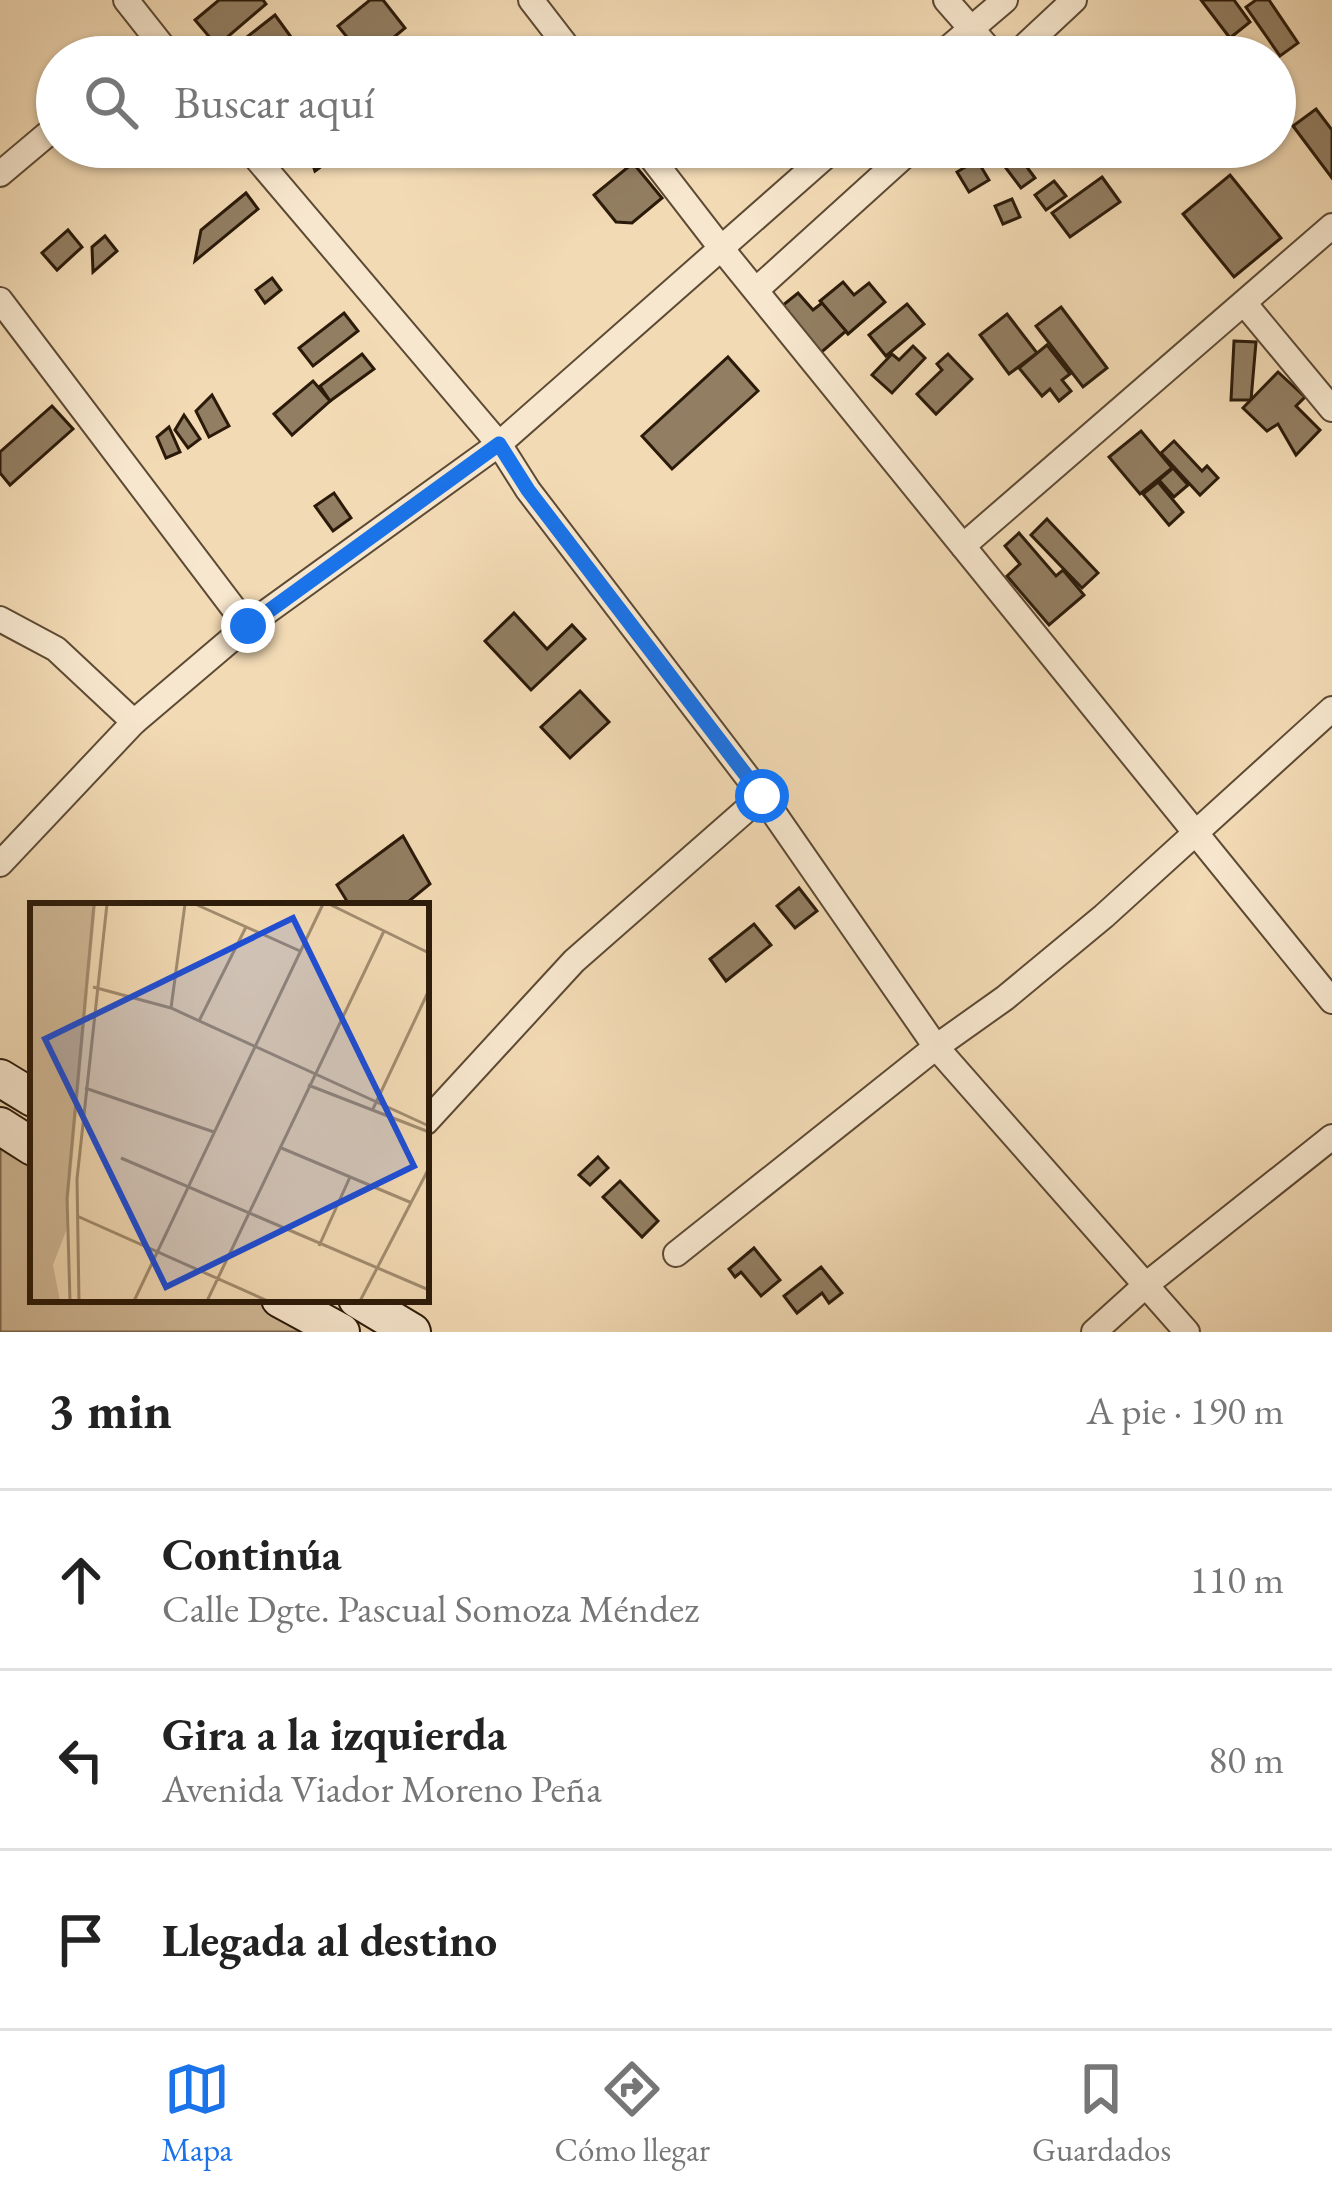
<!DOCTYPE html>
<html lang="es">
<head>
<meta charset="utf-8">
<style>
	body { margin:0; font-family:"EB Garamond",serif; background:#f2f2f2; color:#222 }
	.stop { position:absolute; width:36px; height:36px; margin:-27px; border:9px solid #1a73e8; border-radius:50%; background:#fff }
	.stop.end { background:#1a73e8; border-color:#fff; box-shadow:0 3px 12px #0008 }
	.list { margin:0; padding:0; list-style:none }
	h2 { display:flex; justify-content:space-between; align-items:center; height:156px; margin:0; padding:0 48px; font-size:51px }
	h2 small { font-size:39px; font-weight:400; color:#767676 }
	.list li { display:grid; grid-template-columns:78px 1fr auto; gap:36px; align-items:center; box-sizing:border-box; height:180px; padding:0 48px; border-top:3px solid #e0e0e0 }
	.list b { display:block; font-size:45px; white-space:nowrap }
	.list p { margin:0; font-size:39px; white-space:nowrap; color:#767676 }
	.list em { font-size:39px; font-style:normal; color:#767676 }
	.icon { flex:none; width:66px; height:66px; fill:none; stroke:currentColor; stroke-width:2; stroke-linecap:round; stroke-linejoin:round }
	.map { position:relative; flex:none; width:1332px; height:1332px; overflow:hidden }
	.search { position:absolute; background:#fff; box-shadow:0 3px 9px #0004; left:36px; right:36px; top:36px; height:132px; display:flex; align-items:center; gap:30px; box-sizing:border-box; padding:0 42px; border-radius:66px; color:#767676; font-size:45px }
	.sheet { height:696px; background:#fff }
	nav { display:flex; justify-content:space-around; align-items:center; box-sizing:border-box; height:168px; border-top:3px solid #e0e0e0; background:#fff; font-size:33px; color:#767676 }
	nav a { display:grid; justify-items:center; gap:6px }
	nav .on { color:#1a73e8 }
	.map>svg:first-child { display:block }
</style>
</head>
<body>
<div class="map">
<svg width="1332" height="1332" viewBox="0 0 1332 1332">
	<rect width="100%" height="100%" fill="#f2dab4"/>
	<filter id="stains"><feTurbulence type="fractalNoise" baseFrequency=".00167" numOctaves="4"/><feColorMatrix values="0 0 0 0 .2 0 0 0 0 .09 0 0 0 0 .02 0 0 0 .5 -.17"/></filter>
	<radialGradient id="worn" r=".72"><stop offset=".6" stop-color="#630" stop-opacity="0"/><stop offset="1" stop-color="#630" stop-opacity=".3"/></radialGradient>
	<path fill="#d0b997" stroke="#7e6a50" stroke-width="3" d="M0,1118L33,1139V1299H283L334,1332H0Z"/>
	<g fill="#927e62" stroke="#2b1a09" stroke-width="3">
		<path d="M219,0H263L266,4L217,46L195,20Z"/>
		<path d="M370,0H383L405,28L370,57H363L338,26Z"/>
		<path d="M1201,0H1234L1250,22L1230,38Z"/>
		<path d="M1256,0H1269L1298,43L1280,56L1246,7Z"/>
		<path d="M275,15L291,37L264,57H226L224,55Z"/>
		<path d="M1316,109L1332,130V178L1293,126Z"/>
		<path d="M307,147H343L345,149L315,171Z"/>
		<path d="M998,147H1012L1035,178L1021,188L993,151Z"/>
		<path d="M1143,147H1182L1160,166Z"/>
		<path d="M977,160L989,180L969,192L957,172Z"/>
		<path d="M633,163L662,198L632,223L616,222L594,195Z"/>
		<path d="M1230,175L1281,238L1234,277L1183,214Z"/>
		<path d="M1102,177L1120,202L1070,237L1052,213Z"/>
		<path d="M1054,181L1066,196L1046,210L1035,195Z"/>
		<path d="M246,193L258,209L195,261L201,230Z"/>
		<path d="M1012,199L1020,217L1003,224L995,206Z"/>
		<path d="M68,230L82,247L57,270L42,253Z"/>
		<path d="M105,236L117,251L93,272L92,247Z"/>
		<path d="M272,278L281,290L265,303L256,290Z"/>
		<path d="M843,282L854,295L869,283L885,302L848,334L820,301Z"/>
		<path d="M798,293L813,310L822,303L846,331L817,356L777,310Z"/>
		<path d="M907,304L924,324L886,356L869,335Z"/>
		<path d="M1061,307L1107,368L1083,387L1036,326Z"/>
		<path d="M344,313L358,331L313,366L299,348Z"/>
		<path d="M1007,314L1037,353L1009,374L980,335Z"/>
		<path d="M1234,341L1256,342L1251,400H1231Z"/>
		<path d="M1047,345L1070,374L1062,380L1071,391L1059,401L1050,389L1042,396L1019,368Z"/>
		<path d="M913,346L925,358L892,393L872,375L892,354L899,360Z"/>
		<path d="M362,354L374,369L330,401L320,386Z"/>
		<path d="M948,354L972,379L936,414L917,394L942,370L937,364Z"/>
		<path d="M728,357L758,391L672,469L642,436Z"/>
		<path d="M1278,372L1305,397L1296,406L1320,430L1296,455L1278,424L1267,431L1243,408Z"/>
		<path d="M313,381L330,401L292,435L274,414Z"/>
		<path d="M212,395L229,426L209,437L196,411Z"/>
		<path d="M52,406L73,429L10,485L0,473V452Z"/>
		<path d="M184,415L200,439L188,448L175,430Z"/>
		<path d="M169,427L180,452L166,458L157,437Z"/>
		<path d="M1141,431L1172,468L1140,494L1109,457Z"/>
		<path d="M1174,441L1202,471L1207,466L1218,478L1200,495L1161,453Z"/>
		<path d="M1173,468L1188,485L1174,497L1159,480Z"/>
		<path d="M1158,482L1183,512L1169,525L1143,494Z"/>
		<path d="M334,493L351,518L333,531L315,506Z"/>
		<path d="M1047,519L1098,573L1082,588L1031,535Z"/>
		<path d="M1019,533L1056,576L1063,570L1084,595L1049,625L1007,576L1020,564L1005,546Z"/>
		<path d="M514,613L547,649L572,625L585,639L531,690L485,641Z"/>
		<path d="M580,691L609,722L570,758L541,727Z"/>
		<path d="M403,836L430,884L403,906H350L337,885Z"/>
		<path d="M799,888L817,911L795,928L777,906Z"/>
		<path d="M754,924L771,945L726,981L710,959Z"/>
		<path d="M598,1157L608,1168L590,1185L579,1175Z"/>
		<path d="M620,1181L658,1221L642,1237L603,1197Z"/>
		<path d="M754,1248L780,1280L761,1296L741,1272L735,1277L729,1269Z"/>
		<path d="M821,1267L842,1293L829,1303L822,1293L797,1313L784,1296Z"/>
	</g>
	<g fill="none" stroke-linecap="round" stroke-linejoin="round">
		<g stroke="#5d4a34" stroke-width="28">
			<g id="minor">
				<path d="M126,0L171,57"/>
				<path d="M531,0L575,57"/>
				<path d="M946,0L996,57"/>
				<path d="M938,57L1005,0"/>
				<path d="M1013,57L1074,0"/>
				<path d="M247,147L499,444L528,490L762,796L936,1047L1187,1332"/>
				<path d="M643,147L721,248L1332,1001"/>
				<path d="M0,174L57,126"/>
				<path d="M756,290L914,147"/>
				<path d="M0,300L247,626"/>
				<path d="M1244,303L1332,409"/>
				<path d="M963,546L1332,226"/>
				<path d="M0,619L56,649L134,722"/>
				<path d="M0,864L134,722L247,626L499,444L836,147"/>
				<path d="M426,1122L574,961L762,796"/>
				<path d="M676,1254L936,1047L1005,998L1104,916L1332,709"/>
				<path d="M1094,1332L1147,1284L1332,1137"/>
			</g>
		</g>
		<g stroke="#2b1a09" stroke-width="40">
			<g id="secondary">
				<path d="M0,1078L33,1098"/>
				<path d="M0,1126L33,1147"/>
				<path d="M280,1299L341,1332"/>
				<path d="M357,1299L412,1332"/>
			</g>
		</g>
		<use href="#minor" stroke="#f7e7ce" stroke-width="24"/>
		<use href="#secondary" stroke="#f7e7ce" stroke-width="36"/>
	</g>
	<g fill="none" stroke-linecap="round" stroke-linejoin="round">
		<path stroke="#1a73e8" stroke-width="15" d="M248,626L499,444L528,490L762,796"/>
	</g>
	<g transform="translate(30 903)">
		<rect width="399" height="399" fill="#f2dab4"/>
		<path d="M0,1H66L36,328L23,362L30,398H0Z" fill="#d0b997"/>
		<path fill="none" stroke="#a28d70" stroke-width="3" d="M165,1L270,48M299,1L399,50M63,84L141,105L399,223M141,105L155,1M169,118L216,24M278,182L399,229M55,185L184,229M342,208L399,87M249,244L382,300M91,255L399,387M47,313L238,398M289,343L320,274M40,398L37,295L64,1M49,398L47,276L77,1M104,398L293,1M177,398L354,28M330,398L399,265"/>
		<path fill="#1d4ed8" fill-opacity="0.15" stroke="#1d4ed8" stroke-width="6" d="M263,15L384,263L136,384L15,136Z"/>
		<rect width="399" height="399" fill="none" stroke="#2b1a09" stroke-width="6"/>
	</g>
	<rect width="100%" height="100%" filter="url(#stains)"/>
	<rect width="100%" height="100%" fill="url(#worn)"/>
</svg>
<div class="stop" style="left:762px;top:796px"></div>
<div class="stop end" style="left:248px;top:626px"></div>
<div class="search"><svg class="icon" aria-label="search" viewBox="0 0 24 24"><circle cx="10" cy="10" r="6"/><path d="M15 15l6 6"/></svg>Buscar aquí</div>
</div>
<section class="sheet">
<h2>3 min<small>A pie · 190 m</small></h2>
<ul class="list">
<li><svg class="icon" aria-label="ahead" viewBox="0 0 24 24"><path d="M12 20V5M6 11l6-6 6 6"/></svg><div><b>Continúa</b><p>Calle Dgte. Pascual Somoza Méndez</p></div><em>110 m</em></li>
<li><svg class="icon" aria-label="left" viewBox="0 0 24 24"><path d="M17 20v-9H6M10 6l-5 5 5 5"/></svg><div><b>Gira a la izquierda</b><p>Avenida Viador Moreno Peña</p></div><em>80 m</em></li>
<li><svg class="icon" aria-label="arrive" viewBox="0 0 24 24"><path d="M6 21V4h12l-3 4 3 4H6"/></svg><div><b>Llegada al destino</b></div></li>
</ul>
</section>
<nav>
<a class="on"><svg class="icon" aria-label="map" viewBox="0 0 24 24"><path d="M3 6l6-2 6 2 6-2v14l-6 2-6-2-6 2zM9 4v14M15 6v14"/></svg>Mapa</a>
<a><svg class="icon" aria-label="directions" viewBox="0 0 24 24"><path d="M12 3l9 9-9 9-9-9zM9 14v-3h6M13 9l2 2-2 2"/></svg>Cómo llegar</a>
<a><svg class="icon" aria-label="saved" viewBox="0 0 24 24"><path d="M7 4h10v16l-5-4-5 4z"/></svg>Guardados</a>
</nav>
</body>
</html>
